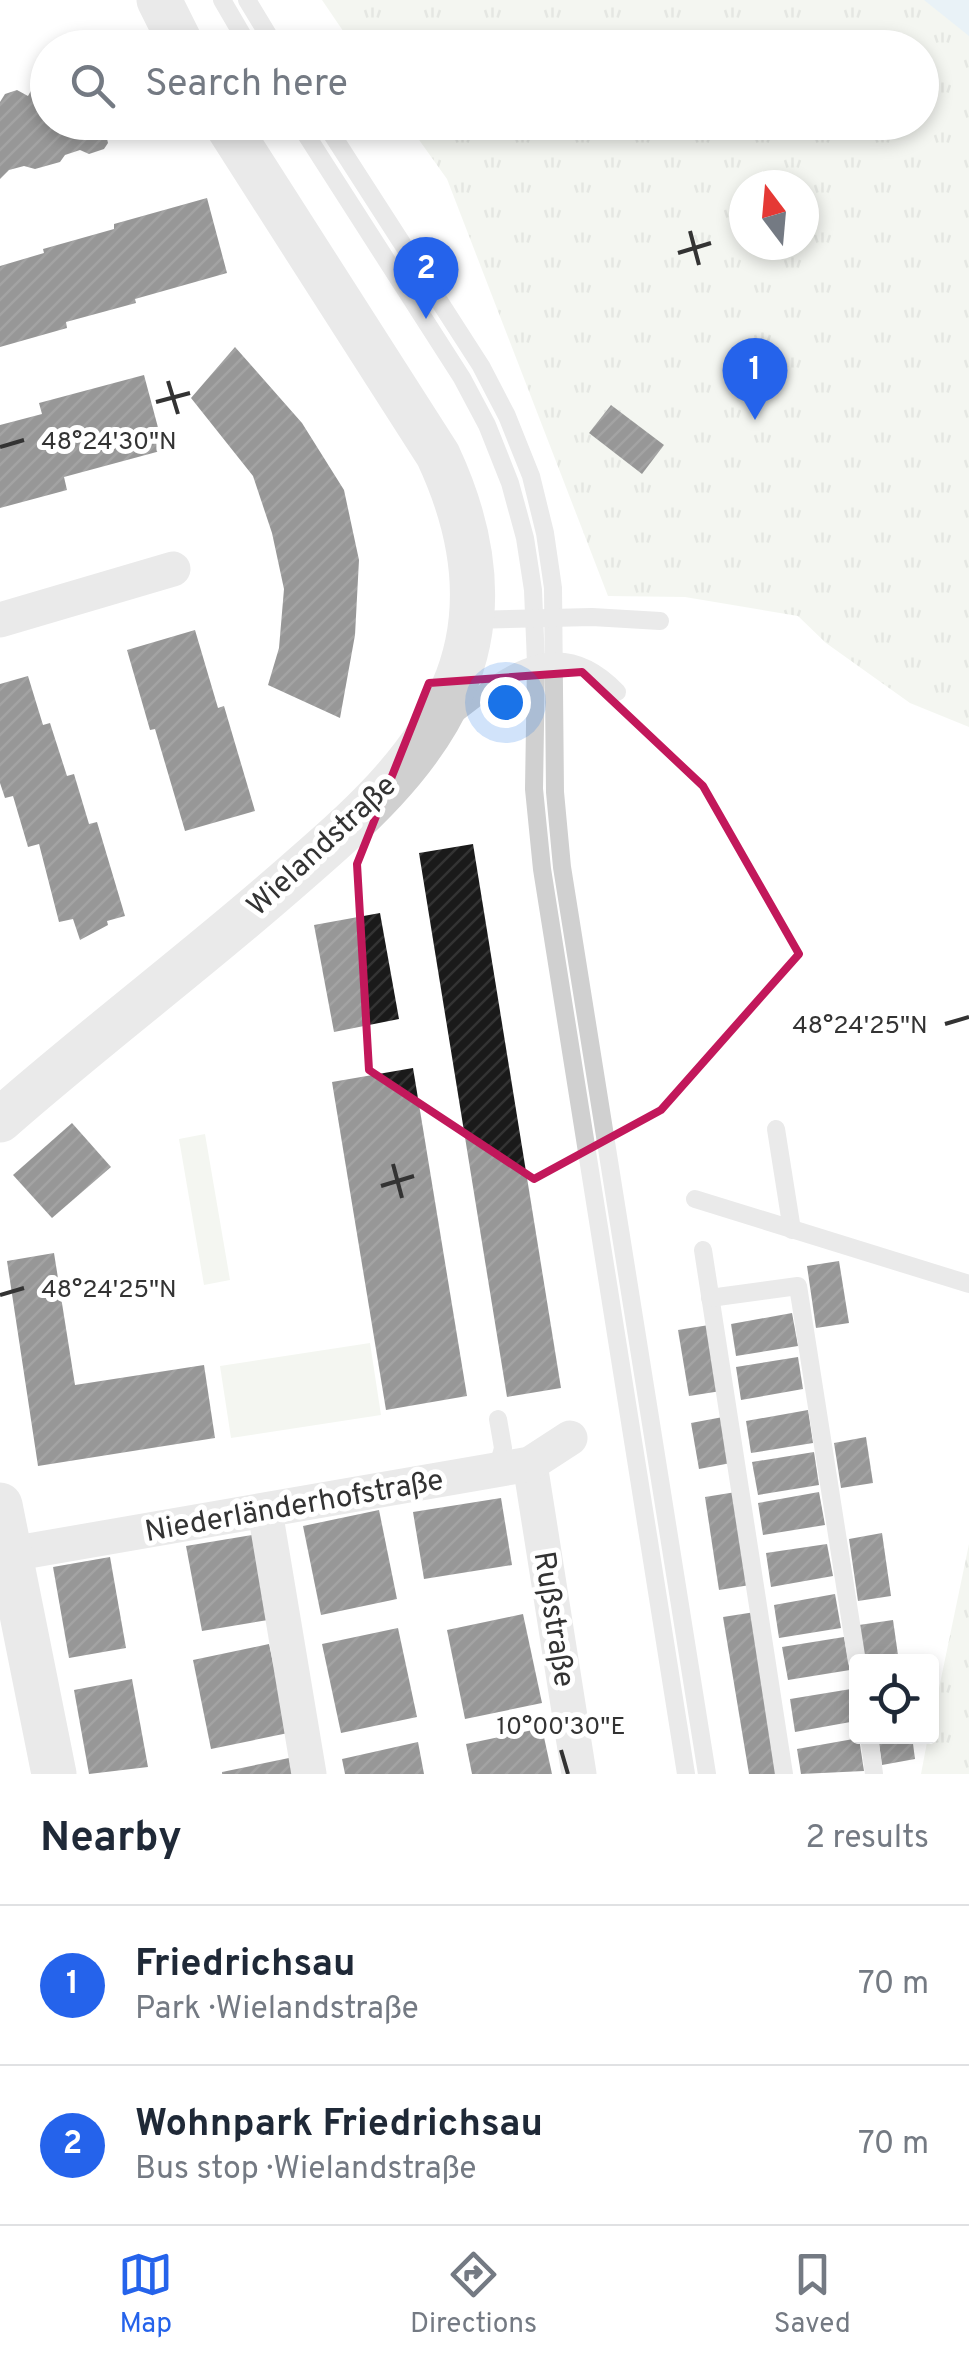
<!DOCTYPE html>
<html lang="en">
<head>
<meta charset="utf-8">
<style>
	body { margin:0; font-family:Overpass,sans-serif; background:#f6f6f7; color:#1f2937 }
	.controls { position:absolute; right:30px; bottom:30px; display:grid; overflow:hidden; border-radius:10px; box-shadow:0 5px 15px #0003 }
	.controls button { width:90px; height:90px; display:grid; place-items:center; padding:0; border:0; border-bottom:2px solid #e0e1e3; background:#fff; color:#1f2937; font:50px sans-serif }
	.compass { position:absolute; left:729px; top:170px; width:90px; height:90px; border-radius:50%; background:#fff; box-shadow:0 5px 15px #0003; rotate:344deg }
	.you { position:absolute; left:505px; top:702px; width:35px; height:35px; margin:-25px; border:8px solid #fff; border-radius:50%; background:#1a73e8; box-shadow:0 0 0 15px #1a73e833 }
	.badge { display:grid; place-items:center; width:65px; height:65px; border-radius:50%; background:#2563eb; color:#fff; font-size:32px; font-weight:700 }
	.pin { position:absolute; translate:-50% -82px; filter:drop-shadow(0 2px 5px #0008) }
	.pin::after { content:''; position:absolute; top:52px; width:35px; height:30px; background:inherit; clip-path:polygon(0 0,100% 0,50% 100%) }
	.list { margin:0; padding:0; list-style:none }
	h2 { display:flex; justify-content:space-between; align-items:center; height:130px; margin:0; padding:0 40px; font-size:42px }
	h2 small { font-size:32px; font-weight:400; color:#747a83 }
	.list li { display:grid; grid-template-columns:65px 1fr auto; gap:30px; align-items:center; box-sizing:border-box; height:160px; padding:0 40px; border-top:2px solid #e0e1e3 }
	.list b { display:block; font-size:38px; white-space:nowrap }
	.list p { margin:0; font-size:32px; white-space:nowrap; color:#747a83 }
	.list em { font-size:32px; font-style:normal; color:#747a83 }
	.icon { flex:none; width:55px; height:55px; fill:none; stroke:currentColor; stroke-width:2; stroke-linecap:round; stroke-linejoin:round }
	.map { position:relative; flex:none; width:969px; height:1774px; overflow:hidden }
	.search { position:absolute; background:#fff; box-shadow:0 5px 15px #0003; left:30px; right:30px; top:30px; height:110px; display:flex; align-items:center; gap:25px; box-sizing:border-box; padding:0 35px; border-radius:55px; color:#747a83; font-size:38px }
	.sheet { height:450px; background:#fff }
	nav { display:flex; justify-content:space-around; align-items:center; box-sizing:border-box; height:140px; border-top:2px solid #e0e1e3; background:#fff; font-size:28px; color:#747a83 }
	nav a { display:grid; justify-items:center; gap:5px }
	nav .on { color:#2563eb }
	.map>svg:first-child { display:block }
</style>
</head>
<body>
<div class="map">
<svg width="969" height="1774" viewBox="0 0 969 1774">
	<defs>
		<pattern id="park-tufts" width="24" height="20" patternUnits="userSpaceOnUse" patternTransform="scale(2.5)"><rect width="24" height="20" fill="#e6ecdf"/><path d="M3 7l-1-3M5 7V3M7 7l1-3M15 17l-1-3M17 17v-4M19 17l1-3" fill="none" stroke="#c6cbc0"/></pattern>
		<pattern id="building-hatch" width="6" height="6" patternUnits="userSpaceOnUse" patternTransform="scale(2.5)"><rect width="6" height="6" fill="#1a1a1a"/><path d="M-1 1l2-2M0 6l6-6M5 7l2-2" fill="none" stroke="#333"/></pattern>
	</defs>
	<rect width="100%" height="100%" fill="#fff"/>
	<g fill="url(#park-tufts)" fill-rule="evenodd">
		<path d="M322,0H969V727L910,703L826,643L798,616L685,597L608,596L447,179L407,123L922,122V48L354,47ZM744,185H804V245H744Z"/>
		<path d="M969,1544V1774H921L928,1737L932,1736V1722Z"/>
	</g>
	<g fill="#e6ecdf">
		<path d="M205,1134L230,1280L204,1285L179,1139Z"/>
		<path d="M370,1343L381,1415L231,1438L220,1366Z"/>
	</g>
	<path fill="#cfe2ee" d="M924,0H969V36Z"/>
	<g fill="url(#building-hatch)">
		<path d="M48,83V122H98L105,130L108,143L104,149L89,154L80,150L65,155L60,162L35,169L24,166L9,170L0,179V102L5,94L17,90L28,96L33,87Z"/>
		<path d="M207,198L227,273L135,299L136,303L66,322L67,328L0,347V266L44,253L43,249L114,229V224Z"/>
		<path d="M235,347L302,423L344,490L359,560L355,635L340,718L268,685L279,648L284,589L272,533L253,476L191,398Z"/>
		<path d="M144,375L164,450L64,477L67,490L0,508V425L42,414L39,403Z"/>
		<path d="M611,405L664,445L642,474L589,433Z"/>
		<path d="M195,630L218,708L224,706L255,811L185,831L155,729L150,730L127,650Z"/>
		<path d="M28,676L43,725L50,723L67,776L74,774L89,824L97,822L125,916L107,921L108,925L80,940L73,919L59,922L39,844L28,847L13,796L5,798L0,783V684Z"/>
		<path d="M473,844L561,1388L507,1397L419,853Z"/>
		<path d="M380,913L399,1019L334,1032L314,925Z"/>
		<path d="M413,1068L467,1396L386,1410L332,1082Z"/>
		<path d="M72,1123L111,1167L52,1218L13,1175Z"/>
		<path d="M54,1253L75,1385L204,1365L215,1438L38,1466L7,1261Z"/>
		<path d="M839,1261L849,1323L816,1328L807,1266Z"/>
		<path d="M792,1313L798,1346L736,1356L731,1324Z"/>
		<path d="M709,1325L721,1391L689,1396L678,1330Z"/>
		<path d="M798,1357L803,1389L741,1400L736,1367Z"/>
		<path d="M808,1410L813,1443L751,1453L746,1421Z"/>
		<path d="M723,1417L731,1463L699,1469L691,1423Z"/>
		<path d="M866,1437L873,1483L841,1488L834,1443Z"/>
		<path d="M814,1452L819,1485L758,1495L752,1462Z"/>
		<path d="M736,1492L750,1585L719,1590L705,1497Z"/>
		<path d="M819,1492L825,1525L763,1535L758,1503Z"/>
		<path d="M501,1498L512,1565L424,1579L413,1512Z"/>
		<path d="M379,1510L397,1599L321,1615L303,1526Z"/>
		<path d="M882,1533L891,1596L858,1601L849,1539Z"/>
		<path d="M252,1535L268,1620L202,1631L186,1546Z"/>
		<path d="M827,1544L833,1576L771,1587L766,1553Z"/>
		<path d="M110,1557L126,1648L69,1658L53,1567Z"/>
		<path d="M835,1594L841,1628L779,1638L774,1605Z"/>
		<path d="M755,1612L781,1774H749L723,1617Z"/>
		<path d="M523,1614L542,1703L465,1719L447,1630Z"/>
		<path d="M893,1620L899,1662H865L859,1625Z"/>
		<path d="M398,1628L417,1717L341,1733L322,1644Z"/>
		<path d="M844,1637L850,1670L788,1680L782,1647Z"/>
		<path d="M269,1644L288,1733L211,1749L193,1660Z"/>
		<path d="M132,1679L148,1767L89,1774L74,1690Z"/>
		<path d="M851,1689L856,1721L795,1732L790,1699Z"/>
		<path d="M542,1728L552,1774H472L466,1744Z"/>
		<path d="M878,1736H912L915,1759L882,1765Z"/>
		<path d="M859,1738L864,1771L801,1774L797,1749Z"/>
		<path d="M418,1742L424,1774H345L342,1759Z"/>
		<path d="M289,1758L292,1774H222V1772Z"/>
	</g>
	<g fill="none" stroke-linecap="round" stroke-linejoin="round">
		<g stroke="#d0d0d0" stroke-width="18">
			<path d="M222,0L250,48"/>
			<path d="M247,0L276,48"/>
			<path d="M298,122L462,378L487,425L510,483L525,538L533,590L536,663L534,789L542,869L686,1774"/>
			<path d="M324,122L481,366L507,416L531,476L545,533L553,588L555,792L562,867L707,1774"/>
			<path d="M472,620L592,617L660,621"/>
			<path d="M453,716C506,675 558,630 617,692"/>
			<path d="M776,1129L792,1230"/>
			<path d="M695,1199L969,1284"/>
			<path d="M703,1250L784,1774"/>
			<path d="M710,1298L798,1286L857,1662"/>
			<path d="M497,1470L503,1448L498,1419"/>
			<path d="M869,1736L874,1774"/>
		</g>
		<g stroke="#d0d0d0" stroke-width="35">
			<path d="M0,620L173,569"/>
			<path d="M530,1464L579,1774"/>
			<path d="M265,1511L309,1774"/>
			<path d="M11,1554L530,1464L570,1438"/>
		</g>
		<g stroke="#d0d0d0" stroke-width="45">
			<path d="M159,0L183,48"/>
			<path d="M0,1120C91,1040 188,967 280,887C344,831 419,770 453,689C487,611 473,530 438,455L225,122"/>
			<path d="M0,1505L54,1774"/>
		</g>
	</g>
	<path d="M0 0H969V1774H0ZM582,672L703,786L799,954L661,1110L534,1179L369,1070L357,864L429,683Z" fill="#fff" fill-opacity=".55" fill-rule="evenodd"/>
	<path fill="none" stroke="#c2185b" stroke-width="8" stroke-linejoin="round" d="M582,672L703,786L799,954L661,1110L534,1179L369,1070L357,864L429,683Z"/>
	<path fill="none" stroke="#333" stroke-width="4" d="M690,231L699,265M678,253L711,243M168,381L178,414M156,402L190,393M0,447L24,440M945,1024L969,1017M393,1164L402,1198M381,1186L414,1176M0,1295L24,1288M561,1750L568,1774"/>
	<g text-anchor="middle" stroke-width="10" stroke-linejoin="round" paint-order="stroke">
		<g font-size="30" fill="#333" stroke="#fff">
			<text transform="translate(321 845) rotate(-43)" y="10">Wielandstraße</text>
			<text transform="translate(294 1505) rotate(-10)" y="10">Niederländerhofstraße</text>
			<text transform="translate(555 1619) rotate(81)" y="10">Rußstraße</text>
		</g>
	</g>
	<g font-size="25" text-anchor="middle" fill="#333" stroke="#fff" stroke-width="10" stroke-linejoin="round" paint-order="stroke">
		<text x="109" y="449">48°24'30"N</text>
		<text x="860" y="1033">48°24'25"N</text>
		<text x="109" y="1297">48°24'25"N</text>
		<text x="561" y="1734">10°00'30"E</text>
	</g>
</svg>
<div class="controls">
<button><svg class="icon" aria-label="locate" viewBox="0 0 24 24"><circle cx="12" cy="12" r="6"/><path d="M12 2v4M12 18v4M2 12h4M18 12h4"/></svg></button>
</div>
<svg class="compass" viewBox="-18 -18 36 36"><path d="M0-13l5 13h-10z" fill="#e53935"/><path d="M0 13l5-13h-10z" fill="#747a83"/></svg>
<div class="you"></div>
<div class="pin badge" style="left:755px;top:420px">1</div>
<div class="pin badge" style="left:426px;top:319px">2</div>
<div class="search"><svg class="icon" aria-label="search" viewBox="0 0 24 24"><circle cx="10" cy="10" r="6"/><path d="M15 15l6 6"/></svg>Search here</div>
</div>
<section class="sheet">
<h2>Nearby<small>2 results</small></h2>
<ul class="list">
<li><span class="badge">1</span><div><b>Friedrichsau</b><p>Park · Wielandstraße</p></div><em>70 m</em></li>
<li><span class="badge">2</span><div><b>Wohnpark Friedrichsau</b><p>Bus stop · Wielandstraße</p></div><em>70 m</em></li>
</ul>
</section>
<nav>
<a class="on"><svg class="icon" aria-label="map" viewBox="0 0 24 24"><path d="M3 6l6-2 6 2 6-2v14l-6 2-6-2-6 2zM9 4v14M15 6v14"/></svg>Map</a>
<a><svg class="icon" aria-label="directions" viewBox="0 0 24 24"><path d="M12 3l9 9-9 9-9-9zM9 14v-3h6M13 9l2 2-2 2"/></svg>Directions</a>
<a><svg class="icon" aria-label="saved" viewBox="0 0 24 24"><path d="M7 4h10v16l-5-4-5 4z"/></svg>Saved</a>
</nav>
</body>
</html>
